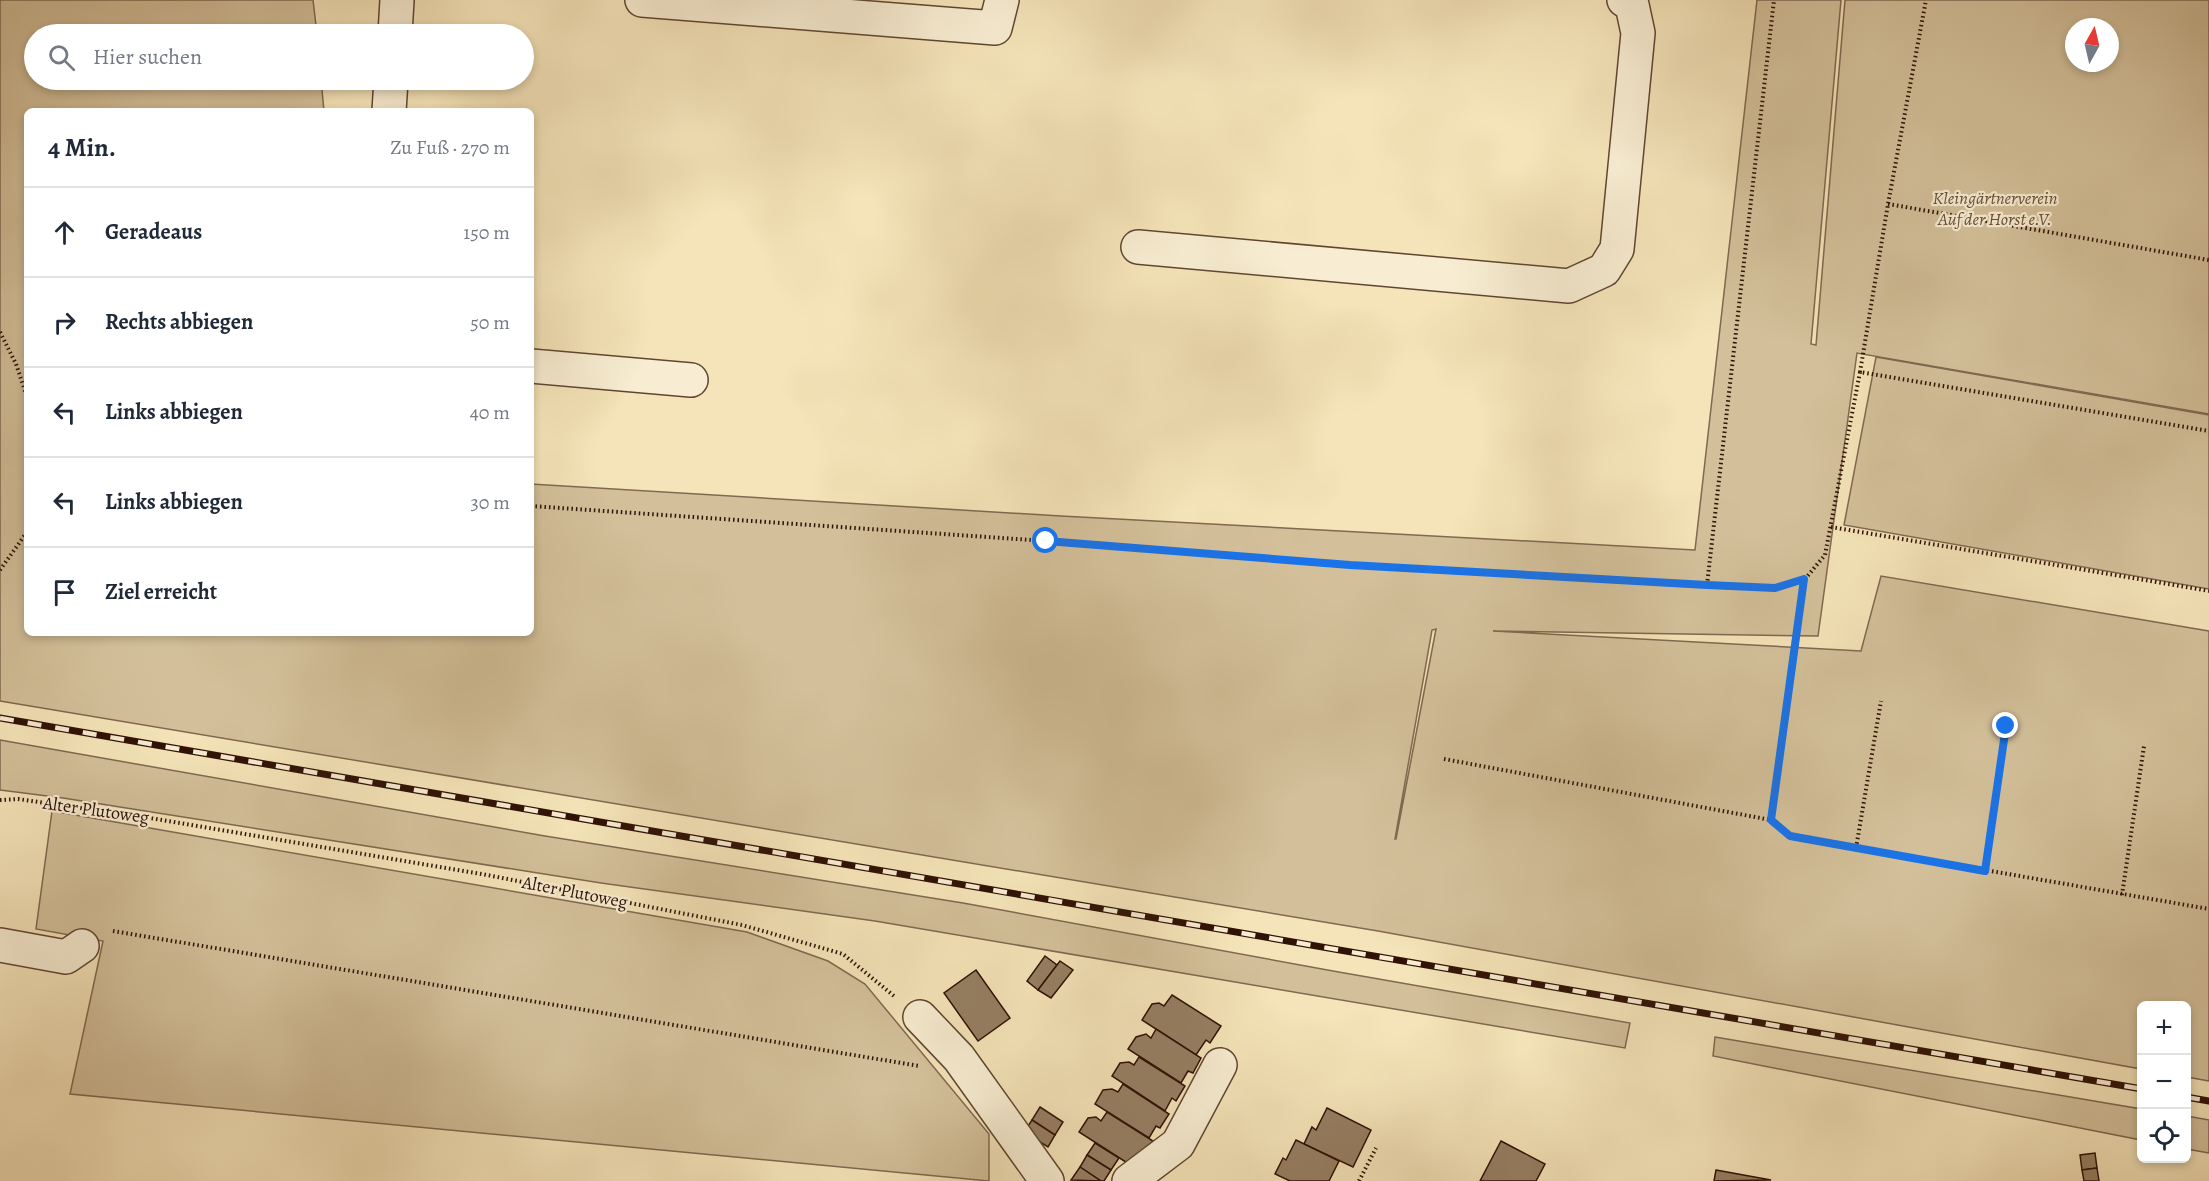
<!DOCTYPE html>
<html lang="de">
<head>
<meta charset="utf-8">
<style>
	body { margin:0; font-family:Alegreya,serif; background:#f6f6f7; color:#1f2937 }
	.controls { position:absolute; right:18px; bottom:18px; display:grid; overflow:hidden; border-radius:9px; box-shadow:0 3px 9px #0003 }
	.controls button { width:54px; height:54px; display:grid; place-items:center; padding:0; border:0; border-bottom:2px solid #e0e1e3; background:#fff; color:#1f2937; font:30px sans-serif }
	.compass { position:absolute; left:2065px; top:18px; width:54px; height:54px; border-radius:50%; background:#fff; box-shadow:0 3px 9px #0003; rotate:8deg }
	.stop { position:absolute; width:18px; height:18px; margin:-14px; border:4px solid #1a73e8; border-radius:50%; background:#fff }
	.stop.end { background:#1a73e8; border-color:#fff; box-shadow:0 2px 6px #0008 }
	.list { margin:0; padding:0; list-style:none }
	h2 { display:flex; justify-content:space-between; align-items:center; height:78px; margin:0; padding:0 24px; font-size:26px }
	h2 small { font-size:20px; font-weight:400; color:#747a83 }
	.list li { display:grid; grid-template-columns:39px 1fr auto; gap:18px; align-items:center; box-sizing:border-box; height:90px; padding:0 24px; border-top:2px solid #e0e1e3 }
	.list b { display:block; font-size:22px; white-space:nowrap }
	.list em { font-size:20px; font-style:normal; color:#747a83 }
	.icon { flex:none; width:33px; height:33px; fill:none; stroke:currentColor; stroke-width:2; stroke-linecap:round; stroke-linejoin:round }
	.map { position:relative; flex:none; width:2209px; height:1181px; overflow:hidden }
	.search { position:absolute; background:#fff; box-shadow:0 3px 9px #0003; left:24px; top:24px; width:510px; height:66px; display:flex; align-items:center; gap:15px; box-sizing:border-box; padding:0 21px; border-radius:33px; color:#747a83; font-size:22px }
	.panel { position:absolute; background:#fff; box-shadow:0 3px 9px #0003; left:24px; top:108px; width:510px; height:528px; border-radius:9px }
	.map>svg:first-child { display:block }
</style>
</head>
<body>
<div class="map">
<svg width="2209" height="1181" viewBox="0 0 2209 1181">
	<rect width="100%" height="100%" fill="#f5e4b9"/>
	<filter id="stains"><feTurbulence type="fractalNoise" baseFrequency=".00333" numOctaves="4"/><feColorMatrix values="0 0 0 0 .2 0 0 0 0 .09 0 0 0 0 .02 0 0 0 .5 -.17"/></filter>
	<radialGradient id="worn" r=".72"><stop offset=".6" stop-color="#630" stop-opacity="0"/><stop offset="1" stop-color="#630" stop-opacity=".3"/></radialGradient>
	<g fill="#d3c09a" stroke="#816850" stroke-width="1.5" fill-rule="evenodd">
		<path d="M0,0H313L317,34H34V80H321L324,111H27V633H531V484L1061,516L1695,550L1757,0H1841L1811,344L1816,345L1845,0H2209V414L1857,353L1818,636L1493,631L1861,651L1881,576L2209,631V1081L2187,1077L2186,1006H2142L2141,1069L1378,931L0,701ZM2074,27H2110V63H2074ZM1436,629L1396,839H1395L1432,630Z"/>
		<path d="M1876,357L2209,415V589L1844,525Z"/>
		<path d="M0,740L545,836L963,903L1333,971L1630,1023L1625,1048L875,921L601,883L63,798L0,790Z"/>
		<path d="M52,811L747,932L828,961L865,984L989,1134V1181L70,1094L103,941L36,929Z"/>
		<path d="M1715,1037L2141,1109V1140L1713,1056Z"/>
		<path d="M2187,1116L2209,1120V1153L2187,1149Z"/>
	</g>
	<g fill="#967f63" stroke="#2f1105" stroke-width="1.5">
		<path d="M1045,956L1057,965L1038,990L1027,981Z"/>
		<path d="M1060,961L1073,970L1051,998L1038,990Z"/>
		<path d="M976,970L1010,1018L978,1041L944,993Z"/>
		<path d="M1172,995L1221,1026L1210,1043L1206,1040L1196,1055L1142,1020L1152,1004L1159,1003L1164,1006Z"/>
		<path d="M1156,1029L1201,1058L1193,1073L1188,1071L1181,1083L1128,1049L1136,1037L1146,1034L1151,1038Z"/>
		<path d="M1139,1057L1185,1086L1176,1101L1172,1098L1165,1111L1112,1076L1120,1063L1129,1062L1134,1065Z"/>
		<path d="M1123,1084L1169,1114L1160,1128L1156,1126L1149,1138L1095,1104L1103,1090L1112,1089L1118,1092Z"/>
		<path d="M1040,1107L1063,1122L1055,1135L1032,1120Z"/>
		<path d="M1327,1108L1371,1130L1353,1167L1304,1144L1312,1127L1316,1130Z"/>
		<path d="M1107,1112L1153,1141L1144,1155L1132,1166L1079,1132L1088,1118L1096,1117L1101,1121Z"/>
		<path d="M1032,1120L1055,1135L1048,1147L1024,1132Z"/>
		<path d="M1296,1140L1339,1161L1329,1181H1290L1275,1174L1283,1158L1286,1160Z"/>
		<path d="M1501,1141L1545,1164L1536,1181H1480Z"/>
		<path d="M1095,1143L1119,1158L1111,1170L1087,1155Z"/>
		<path d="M2095,1153L2097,1168L2082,1170L2080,1155Z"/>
		<path d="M1087,1155L1111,1170L1104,1181H1101L1080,1167Z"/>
		<path d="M1080,1167L1101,1181L1071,1180Z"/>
		<path d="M2097,1168L2099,1181H2084L2082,1170Z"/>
		<path d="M1716,1170L1771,1180L1714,1181Z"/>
	</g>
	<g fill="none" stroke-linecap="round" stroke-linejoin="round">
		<g stroke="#604632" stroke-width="36">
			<g id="minor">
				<path d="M642,0L995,28L1002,0"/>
				<path d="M395,34L397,0"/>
				<path d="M389,111L391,80"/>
				<path d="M1138,247L1569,286L1604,270L1617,249L1638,33L1632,5L1624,0"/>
				<path d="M531,366L691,380"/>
				<path d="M0,945L66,957L82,946"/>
				<path d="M920,1017L959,1058L1047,1181"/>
				<path d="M1129,1181L1178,1144L1220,1065"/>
			</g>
		</g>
		<g stroke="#2f1105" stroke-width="4" stroke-dasharray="1.5 3" stroke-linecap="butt">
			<path d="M1888,204L2209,260"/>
			<path d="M0,332L16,364L27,397"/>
			<path d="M1860,372L1888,204L1926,0"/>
			<path d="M531,506L1046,541L1350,565L1775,588L1805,579L1825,555L1860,372L2209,431"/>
			<path d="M1831,527L2209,591"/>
			<path d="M0,570L27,532"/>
			<path d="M1707,585L1774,0"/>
			<path d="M1444,759L1771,820L1790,836L2209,909"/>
			<path d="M0,800L18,799L156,819L482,874L742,925L843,954L894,996"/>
			<path d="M1771,820L1805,579"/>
			<path d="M1856,848L1881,701"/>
			<path d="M1985,871L2006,726"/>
			<path d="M2122,895L2144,746"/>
			<path d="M113,931L919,1066"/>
			<path d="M1359,1181L1376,1148"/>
		</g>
		<use href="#minor" stroke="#f8edd2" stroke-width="33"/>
		<g stroke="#2f1105" stroke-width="7">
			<g id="rail">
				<path d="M0,718L2142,1089"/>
				<path d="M2186,1097L2209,1101"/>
			</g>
		</g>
		<use href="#rail" stroke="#f8edd2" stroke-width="4.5" stroke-dasharray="14" stroke-linecap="butt"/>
	</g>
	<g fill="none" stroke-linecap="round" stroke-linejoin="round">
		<path stroke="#1a73e8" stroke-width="8" d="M1046,541L1350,565L1707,585L1775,588L1804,579L1771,820L1790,836L1985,871L2006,726"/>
	</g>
	<g text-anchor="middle" stroke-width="4.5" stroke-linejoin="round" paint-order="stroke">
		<g font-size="18" font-style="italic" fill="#684e39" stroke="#f8edd2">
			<text x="1995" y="204">Kleingärtnerverein<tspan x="1995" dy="21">Auf der Horst e.V.</tspan></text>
		</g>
		<g font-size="18" fill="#2f1105" stroke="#f8edd2">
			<text transform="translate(96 810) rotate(8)" y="6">Alter Plutoweg</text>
			<text transform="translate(575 892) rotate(11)" y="6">Alter Plutoweg</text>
		</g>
	</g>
	<rect width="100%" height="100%" filter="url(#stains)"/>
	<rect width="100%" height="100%" fill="url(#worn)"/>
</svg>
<div class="controls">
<button>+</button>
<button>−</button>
<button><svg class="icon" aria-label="locate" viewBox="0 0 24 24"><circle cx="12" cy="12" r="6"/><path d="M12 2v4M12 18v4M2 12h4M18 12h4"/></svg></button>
</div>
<svg class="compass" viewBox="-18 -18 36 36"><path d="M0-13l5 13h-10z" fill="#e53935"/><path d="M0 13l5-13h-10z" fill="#747a83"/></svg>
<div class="stop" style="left:1046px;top:541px"></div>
<div class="stop end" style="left:2006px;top:726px"></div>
<div class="search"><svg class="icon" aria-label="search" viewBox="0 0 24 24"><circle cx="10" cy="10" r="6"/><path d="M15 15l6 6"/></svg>Hier suchen</div>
<section class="panel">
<h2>4 Min.<small>Zu Fuß · 270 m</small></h2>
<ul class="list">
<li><svg class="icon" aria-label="ahead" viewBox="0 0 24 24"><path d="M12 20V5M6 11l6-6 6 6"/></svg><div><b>Geradeaus</b></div><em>150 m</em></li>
<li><svg class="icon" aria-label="right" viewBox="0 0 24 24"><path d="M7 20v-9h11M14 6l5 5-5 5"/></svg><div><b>Rechts abbiegen</b></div><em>50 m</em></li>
<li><svg class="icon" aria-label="left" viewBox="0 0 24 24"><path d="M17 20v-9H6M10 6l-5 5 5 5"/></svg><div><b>Links abbiegen</b></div><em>40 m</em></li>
<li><svg class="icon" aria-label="left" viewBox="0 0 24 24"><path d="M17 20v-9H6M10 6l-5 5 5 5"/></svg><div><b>Links abbiegen</b></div><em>30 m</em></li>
<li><svg class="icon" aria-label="arrive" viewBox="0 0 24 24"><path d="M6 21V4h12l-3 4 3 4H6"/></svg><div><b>Ziel erreicht</b></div></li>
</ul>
</section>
</div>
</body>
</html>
